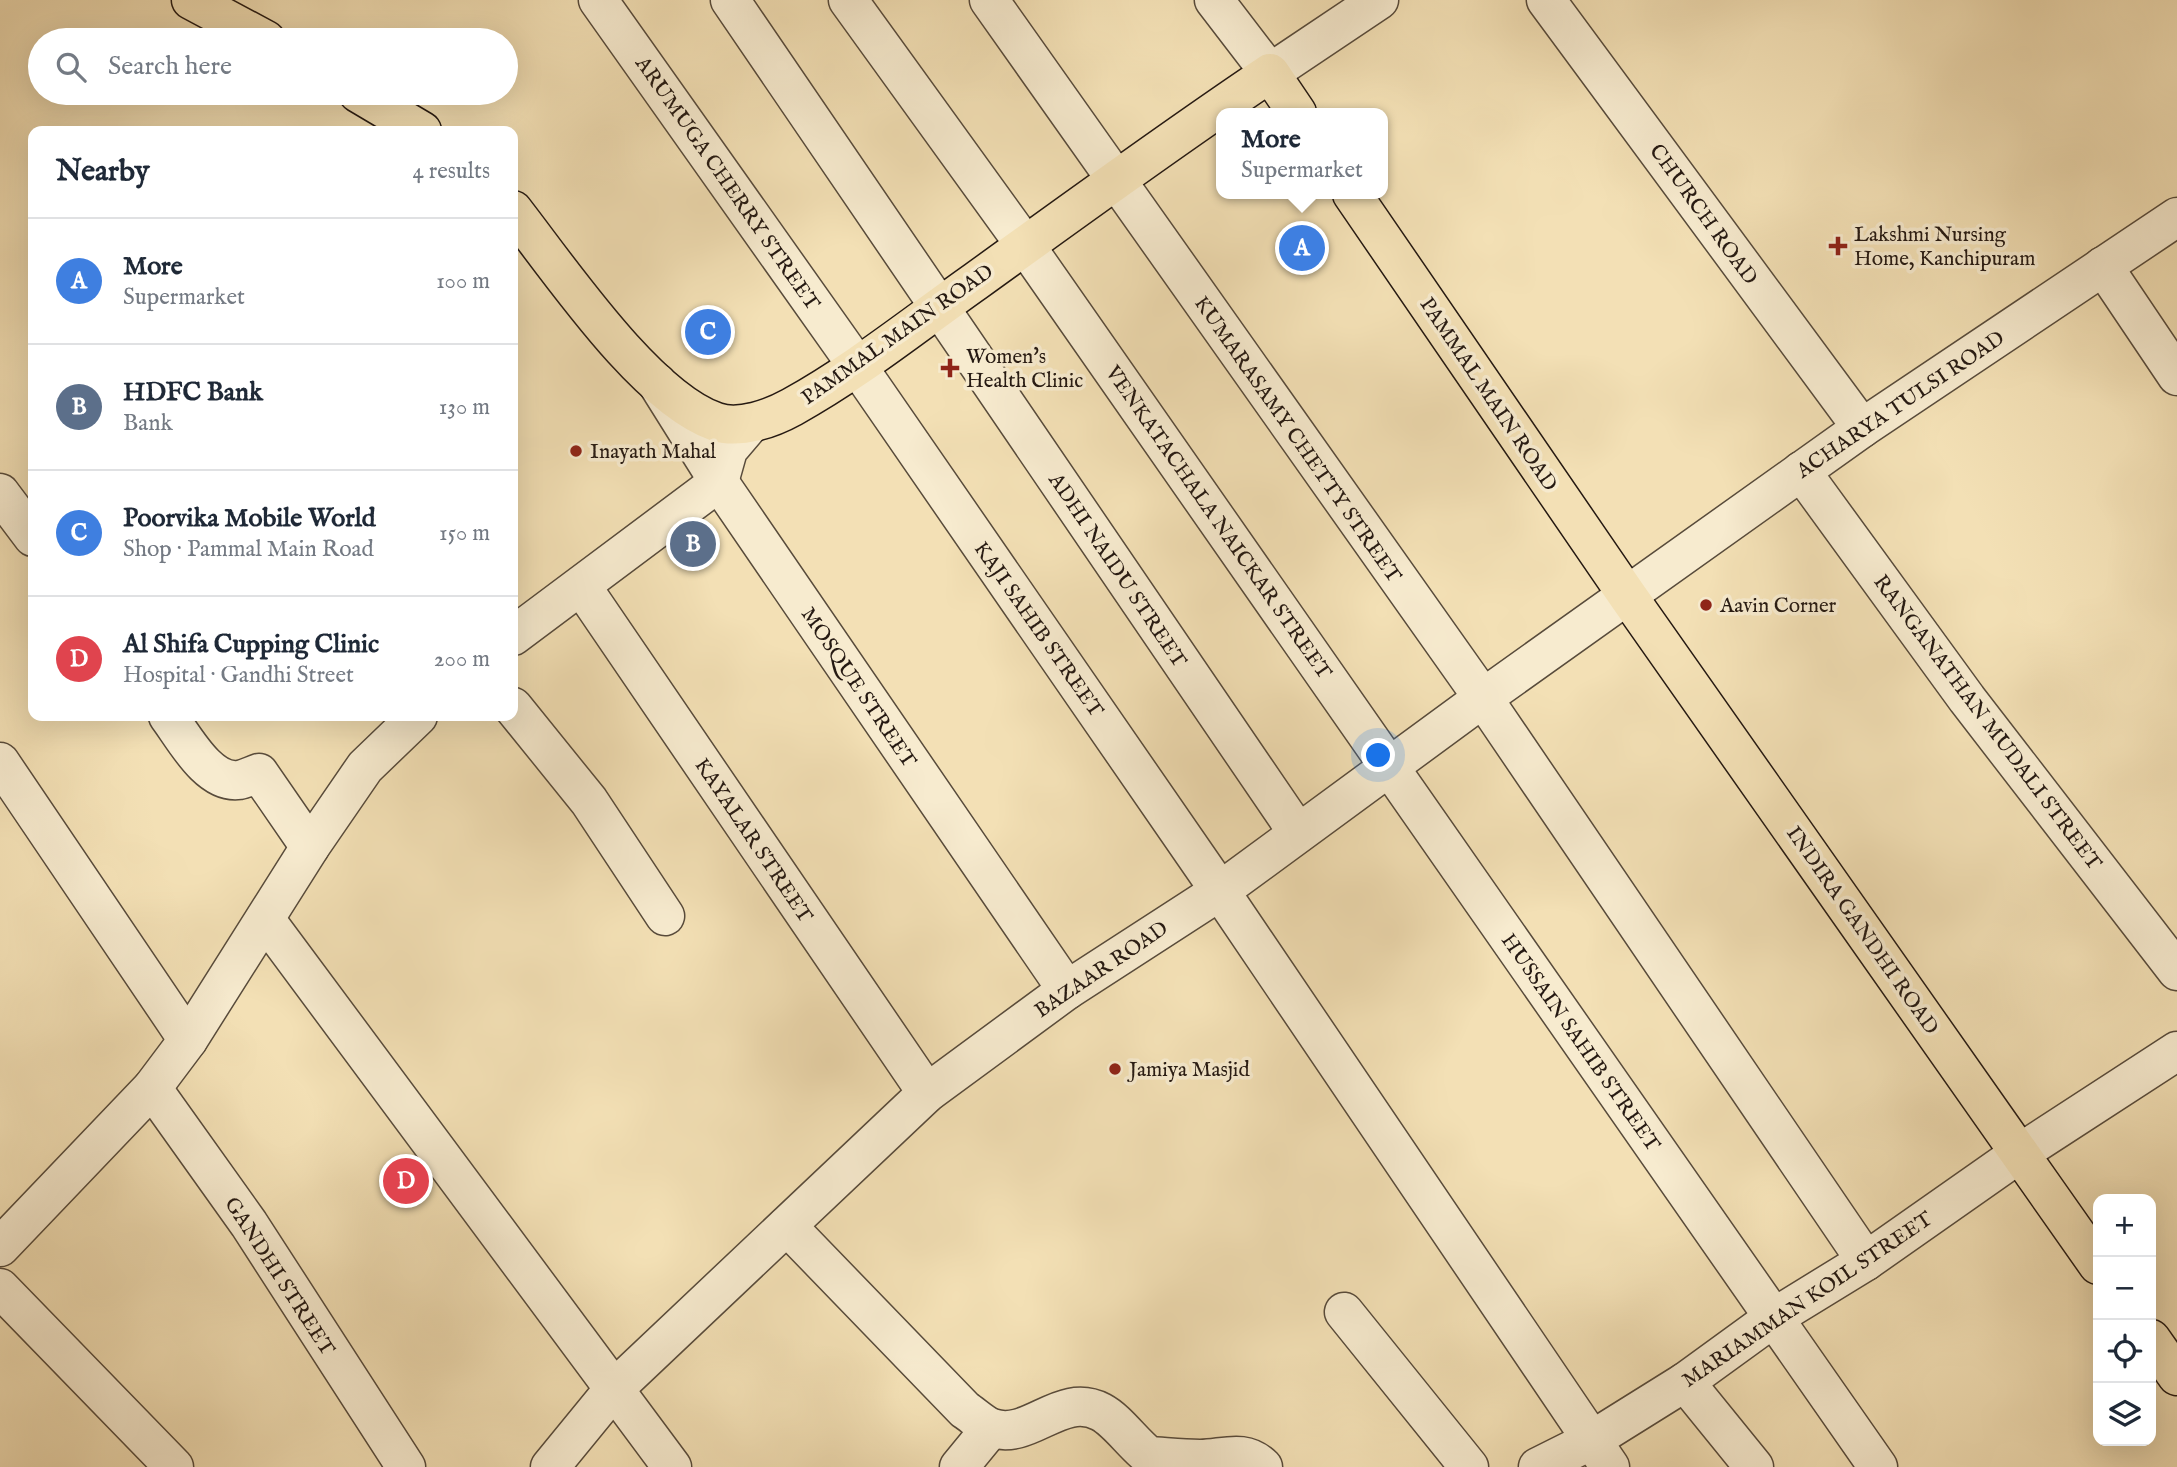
<!DOCTYPE html>
<html lang="en">
<head>
<meta charset="utf-8">
<style>
	body { margin:0; font-family:"IM FELL English",serif; background:#f6f6f7; color:#1f2937 }
	.controls { position:absolute; right:21px; bottom:21px; display:grid; overflow:hidden; border-radius:14px; box-shadow:0 7px 28px #0002 }
	.controls button { width:63px; height:63px; display:grid; place-items:center; padding:0; border:0; border-bottom:2px solid #e0e1e3; background:#fff; color:#1f2937; font:35px sans-serif }
	.you { position:absolute; left:1379px; top:756px; width:24px; height:24px; margin:-18px; border:5px solid #fff; border-radius:50%; background:#1a73e8; box-shadow:0 0 0 10px #1a73e833 }
	.badge { display:grid; place-items:center; width:46px; height:46px; border-radius:50%; background:#0f766e; color:#fff; font-size:23px; font-weight:700 }
	.pin { position:absolute; translate:-50% -50%; border:4px solid #fff; box-shadow:0 2px 7px #0006 }
	.popup { position:absolute; left:1216px; top:108px; width:172px; height:91px; box-sizing:border-box; display:grid; place-content:center; border-radius:14px; background:#fff; filter:drop-shadow(0 2px 5px #0005); font-size:23px; white-space:nowrap; color:#747a83 }
	.popup b { font-size:26px; color:#1f2937 }
	.popup::after { content:''; position:absolute; left:50%; top:100%; margin-left:-14px; border:14px solid transparent; border-top-color:#fff }
	.list { margin:0; padding:0; list-style:none }
	h2 { display:flex; justify-content:space-between; align-items:center; height:91px; margin:0; padding:0 28px; font-size:30px }
	h2 small { font-size:23px; font-weight:400; color:#747a83 }
	.list li { display:grid; grid-template-columns:46px 1fr auto; gap:21px; align-items:center; box-sizing:border-box; height:126px; padding:0 28px; border-top:2px solid #e0e1e3 }
	.list b { display:block; font-size:26px; white-space:nowrap }
	.list p { margin:0; font-size:23px; white-space:nowrap; color:#747a83 }
	.list em { font-size:23px; font-style:normal; color:#747a83 }
	.icon { flex:none; width:38px; height:38px; fill:none; stroke:currentColor; stroke-width:2; stroke-linecap:round; stroke-linejoin:round }
	.map { position:relative; flex:none; width:2177px; height:1467px; overflow:hidden }
	.search { position:absolute; background:#fff; box-shadow:0 7px 28px #0002; left:28px; top:28px; width:490px; height:77px; display:flex; align-items:center; gap:18px; box-sizing:border-box; padding:0 24px; border-radius:38px; color:#747a83; font-size:26px }
	.panel { position:absolute; background:#fff; box-shadow:0 7px 28px #0002; left:28px; top:126px; width:490px; height:595px; border-radius:14px }
	.map>svg:first-child { display:block }
</style>
</head>
<body>
<div class="map">
<svg width="2177" height="1467" viewBox="0 0 2177 1467">
	<rect width="100%" height="100%" fill="#f3e0b5"/>
	<filter id="stains"><feTurbulence type="fractalNoise" baseFrequency=".00286" numOctaves="4"/><feColorMatrix values="0 0 0 0 .2 0 0 0 0 .09 0 0 0 0 .02 0 0 0 .5 -.17"/></filter>
	<radialGradient id="worn" r=".72"><stop offset=".6" stop-color="#630" stop-opacity="0"/><stop offset="1" stop-color="#630" stop-opacity=".3"/></radialGradient>
	<g fill="none" stroke-linecap="round" stroke-linejoin="round">
		<g stroke="#584b3b" stroke-width="41">
			<g id="minor">
				<path d="M598,0L858,367L1220,891L1610,1467"/>
				<path d="M730,0L1298,833"/>
				<path d="M848,0L1025,245L1878,1467"/>
				<path d="M989,0L1483,698L1866,1261"/>
				<path d="M1214,0L1270,73L1379,0"/>
				<path d="M1546,0L1862,428"/>
				<path d="M2103,266L2177,376"/>
				<path d="M657,383L719,482L1067,990"/>
				<path d="M1801,471L1967,699L2177,971"/>
				<path d="M0,493L33,537"/>
				<path d="M582,587L927,1093"/>
				<path d="M513,636L719,482L728,450L751,423"/>
				<path d="M513,707L589,801L665,916"/>
				<path d="M168,716C184,737 208,784 239,780C245,779 253,775 259,773L310,847"/>
				<path d="M0,762L188,1040"/>
				<path d="M265,919L672,1467"/>
				<path d="M152,1088L249,1224L406,1467"/>
				<path d="M787,1226L965,1410C973,1415 983,1425 992,1428C1030,1441 1061,1391 1101,1412C1118,1421 1133,1444 1149,1456C1166,1457 1183,1459 1200,1459C1223,1459 1244,1448 1263,1467"/>
				<path d="M0,1247L152,1088L188,1040L310,847L365,767L418,716"/>
				<path d="M0,1288L174,1467"/>
				<path d="M1344,1312L1469,1467"/>
				<path d="M1685,1382L1754,1467"/>
				<path d="M959,1467L991,1428"/>
				<path d="M1538,1467L1592,1440L1685,1382L1773,1318L1866,1261L2020,1153L2177,1051"/>
			</g>
		</g>
		<g stroke="#584b3b" stroke-width="41">
			<path id="tertiary" d="M550,1467L613,1390L927,1093L1067,990L1220,891L1483,698L1862,428L2177,217"/>
		</g>
		<g stroke="#251912" stroke-width="41">
			<g id="primary">
				<path d="M191,0L266,40"/>
				<path d="M358,93L422,131"/>
				<path d="M1352,194L1627,595L2098,1265"/>
				<path d="M513,210C559,269 646,398 716,422C740,430 772,418 792,407C857,371 915,324 976,281C1073,211 1170,140 1270,73L1297,113"/>
				<path d="M2151,1339L2177,1376"/>
			</g>
		</g>
		<use href="#minor" stroke="#f7ebcf" stroke-width="38"/>
		<use href="#tertiary" stroke="#f7ebcf" stroke-width="38"/>
		<use href="#primary" stroke="#f3e0b5" stroke-width="38"/>
	</g>
	<g fill="#8f2418" stroke="#f7ebcf" stroke-width="2.5">
		<path d="M1834.5 235.5h7v7h7v7h-7v7h-7v-7h-7v-7h7z"/>
		<path d="M946.5 357.5h7v7h7v7h-7v7h-7v-7h-7v-7h7z"/>
		<circle cx="576" cy="451" r="7"/>
		<circle cx="1706" cy="605" r="7"/>
		<circle cx="1115" cy="1069" r="7"/>
	</g>
	<g text-anchor="middle" stroke-width="7" stroke-linejoin="round" paint-order="stroke">
		<g font-size="21" fill="#251912" stroke="#f7ebcf">
			<text transform="translate(728 183) rotate(55)" y="7">ARUMUGA CHERRY STREET</text>
			<text transform="translate(1704 214) rotate(54)" y="7">CHURCH ROAD</text>
			<text transform="translate(897 334) rotate(-35)" y="7">PAMMAL MAIN ROAD</text>
			<text transform="translate(1489 394) rotate(56)" y="7">PAMMAL MAIN ROAD</text>
			<text transform="translate(1900 404) rotate(-34)" y="7">ACHARYA TULSI ROAD</text>
			<text transform="translate(1298 439) rotate(55)" y="7">KUMARASAMY CHETTY STREET</text>
			<text transform="translate(1219 522) rotate(55)" y="7">VENKATACHALA NAICKAR STREET</text>
			<text transform="translate(1118 570) rotate(56)" y="7">ADHI NAIDU STREET</text>
			<text transform="translate(1039 629) rotate(55)" y="7">KAJI SAHIB STREET</text>
			<text transform="translate(859 687) rotate(56)" y="7">MOSQUE STREET</text>
			<text transform="translate(1988 722) rotate(53)" y="7">RANGANATHAN MUDALI STREET</text>
			<text transform="translate(754 840) rotate(56)" y="7">KAYALAR STREET</text>
			<text transform="translate(1863 930) rotate(55)" y="7">INDIRA GANDHI ROAD</text>
			<text transform="translate(1101 969) rotate(-34)" y="7">BAZAAR ROAD</text>
			<text transform="translate(1581 1042) rotate(55)" y="7">HUSSAIN SAHIB STREET</text>
			<text transform="translate(280 1276) rotate(57)" y="7">GANDHI STREET</text>
			<text transform="translate(1807 1299) rotate(-34)" y="7">MARIAMMAN KOIL STREET</text>
		</g>
		<g font-size="21" fill="#251912" stroke="#f7ebcf" text-anchor="start">
			<text x="1854" y="241">Lakshmi Nursing<tspan x="1854" dy="24">Home, Kanchipuram</tspan></text>
			<text x="966" y="363">Women's<tspan x="966" dy="24">Health Clinic</tspan></text>
			<text x="590" y="458">Inayath Mahal</text>
			<text x="1720" y="612">Aavin Corner</text>
			<text x="1129" y="1076">Jamiya Masjid</text>
		</g>
	</g>
	<rect width="100%" height="100%" filter="url(#stains)"/>
	<rect width="100%" height="100%" fill="url(#worn)"/>
</svg>
<div class="controls">
<button>+</button>
<button>−</button>
<button><svg class="icon" aria-label="locate" viewBox="0 0 24 24"><circle cx="12" cy="12" r="6"/><path d="M12 2v4M12 18v4M2 12h4M18 12h4"/></svg></button>
<button><svg class="icon" aria-label="layers" viewBox="0 0 24 24"><path d="M12 4l9 5-9 5-9-5zM3 14l9 5 9-5"/></svg></button>
</div>
<div class="you"></div>
<div class="pin badge" style="left:1302px;top:248px;background:#3f7fe0">A</div>
<div class="popup"><b>More</b>Supermarket</div>
<div class="pin badge" style="left:693px;top:544px;background:#5c6f8a">B</div>
<div class="pin badge" style="left:708px;top:332px;background:#3f7fe0">C</div>
<div class="pin badge" style="left:406px;top:1181px;background:#e0444e">D</div>
<div class="search"><svg class="icon" aria-label="search" viewBox="0 0 24 24"><circle cx="10" cy="10" r="6"/><path d="M15 15l6 6"/></svg>Search here</div>
<section class="panel">
<h2>Nearby<small>4 results</small></h2>
<ul class="list">
<li><span class="badge" style="background:#3f7fe0">A</span><div><b>More</b><p>Supermarket</p></div><em>100 m</em></li>
<li><span class="badge" style="background:#5c6f8a">B</span><div><b>HDFC Bank</b><p>Bank</p></div><em>130 m</em></li>
<li><span class="badge" style="background:#3f7fe0">C</span><div><b>Poorvika Mobile World</b><p>Shop · Pammal Main Road</p></div><em>150 m</em></li>
<li><span class="badge" style="background:#e0444e">D</span><div><b>Al Shifa Cupping Clinic</b><p>Hospital · Gandhi Street</p></div><em>200 m</em></li>
</ul>
</section>
</div>
</body>
</html>
